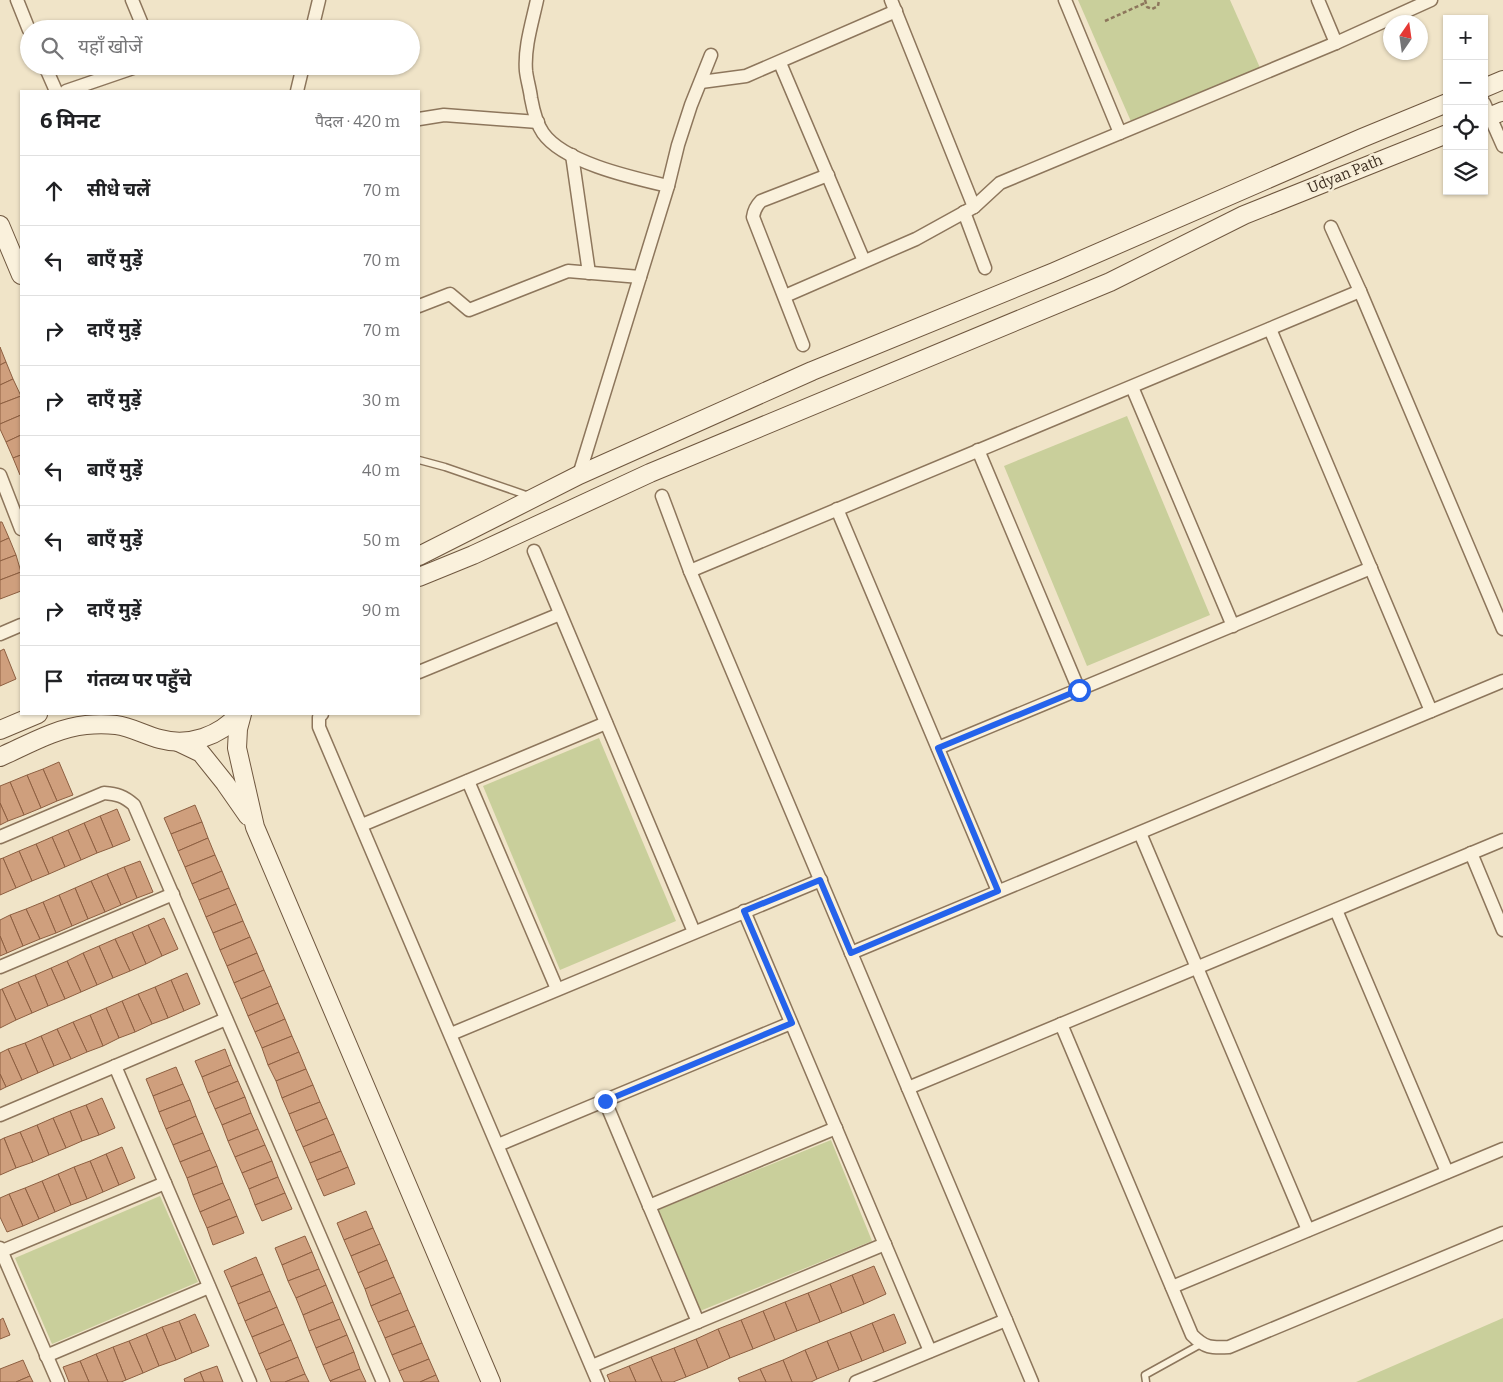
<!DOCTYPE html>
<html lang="hi">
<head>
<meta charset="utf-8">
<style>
	body { margin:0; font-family:Bitter,"Noto Sans Devanagari",serif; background:#f6f6f6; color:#202124 }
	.controls { position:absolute; right:15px; top:15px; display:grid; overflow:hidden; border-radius:0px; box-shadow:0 1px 4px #0004 }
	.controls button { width:45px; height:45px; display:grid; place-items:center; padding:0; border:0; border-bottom:1px solid #e0e0e0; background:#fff; color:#202124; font:25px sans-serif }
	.compass { position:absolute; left:1383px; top:15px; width:45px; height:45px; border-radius:50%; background:#fff; box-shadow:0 1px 4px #0004; rotate:13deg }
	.stop { position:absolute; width:15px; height:15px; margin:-11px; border:4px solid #2563eb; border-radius:50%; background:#fff }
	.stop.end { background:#2563eb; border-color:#fff; box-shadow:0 1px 5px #0008 }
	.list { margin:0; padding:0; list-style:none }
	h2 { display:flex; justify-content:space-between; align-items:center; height:65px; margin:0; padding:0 20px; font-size:21px }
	h2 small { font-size:16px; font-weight:400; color:#757577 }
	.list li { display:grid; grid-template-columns:32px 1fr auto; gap:15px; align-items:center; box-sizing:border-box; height:70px; padding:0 20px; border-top:1px solid #e0e0e0 }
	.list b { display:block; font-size:19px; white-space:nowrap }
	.list em { font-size:16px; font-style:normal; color:#757577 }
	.icon { flex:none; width:28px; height:28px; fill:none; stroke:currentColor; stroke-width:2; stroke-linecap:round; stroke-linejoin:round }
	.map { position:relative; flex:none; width:1503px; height:1382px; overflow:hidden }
	.search { position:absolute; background:#fff; box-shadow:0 1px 4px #0004; left:20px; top:20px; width:400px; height:55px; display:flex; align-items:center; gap:12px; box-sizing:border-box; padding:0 18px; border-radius:28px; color:#757577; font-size:19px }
	.panel { position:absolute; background:#fff; box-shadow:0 1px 4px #0004; left:20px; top:90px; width:400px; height:625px; border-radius:0px }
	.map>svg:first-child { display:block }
</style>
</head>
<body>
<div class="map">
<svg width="1503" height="1382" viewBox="0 0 1503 1382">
	<rect width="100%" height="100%" fill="#f0e4c8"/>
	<g fill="#c9cf9b">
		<path d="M1078,0H1230L1261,70L1133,126Z"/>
		<path d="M1127,416L1210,615L1087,666L1004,466Z"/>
		<path d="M599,738L676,921L560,970L483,786Z"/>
		<path d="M831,1140L872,1241L700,1311L658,1210Z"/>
		<path d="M160,1196L198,1282L52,1344L15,1258Z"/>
		<path d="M1503,1318V1382H1356Z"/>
	</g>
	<g fill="#cf9f7d" stroke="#8d5f41">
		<path d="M0,347L6,362L0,365Z"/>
		<path d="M6,362L13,379L0,385V365Z"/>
		<path d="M13,379L21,396L0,404V385Z"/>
		<path d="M21,396V415L0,424V404Z"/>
		<path d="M21,415V435L6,442L0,429V424Z"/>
		<path d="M21,435V455L13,458L6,442Z"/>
		<path d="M21,455V474L20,475L13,458Z"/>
		<path d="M0,522H2L9,538L0,542Z"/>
		<path d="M9,538L16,555L0,561V542Z"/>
		<path d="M16,555L21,572L0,580V561Z"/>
		<path d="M21,572V591L0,599V580Z"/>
		<path d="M4,649L16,679L0,686V651Z"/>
		<path d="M59,762L73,795L57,801L43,769Z"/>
		<path d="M43,769L57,801L41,808L27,775Z"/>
		<path d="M27,775L41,808L24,815L10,782Z"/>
		<path d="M10,782L24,815L8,821L0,803V786Z"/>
		<path d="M0,803L8,821L0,825Z"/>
		<path d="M195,805L202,822L171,834L164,818Z"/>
		<path d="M117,809L130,840L113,847L100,816Z"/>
		<path d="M100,816L113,847L97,853L84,823Z"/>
		<path d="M202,822L208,838L178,851L171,834Z"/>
		<path d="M84,823L97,853L81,860L68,830Z"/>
		<path d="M68,830L81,860L65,867L52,837Z"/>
		<path d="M52,837L65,867L49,874L36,844Z"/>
		<path d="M208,838L215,855L185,867L178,851Z"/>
		<path d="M36,844L49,874L32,881L19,851Z"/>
		<path d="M19,851L32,881L16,888L3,858Z"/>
		<path d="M215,855L222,871L192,884L185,867Z"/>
		<path d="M3,858L16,888L0,895V859Z"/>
		<path d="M140,861L153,892L137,898L124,867Z"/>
		<path d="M124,867L137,898L121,905L107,874Z"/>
		<path d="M222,871L229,888L199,900L192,884Z"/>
		<path d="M107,874L121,905L105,912L91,881Z"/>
		<path d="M91,881L105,912L88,919L75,888Z"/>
		<path d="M75,888L88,919L72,926L59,895Z"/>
		<path d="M229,888L236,904L206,917L199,900Z"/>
		<path d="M59,895L72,926L56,933L43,902Z"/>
		<path d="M43,902L56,933L40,939L26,909Z"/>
		<path d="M236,904L243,921L213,933L206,917Z"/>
		<path d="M26,909L40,939L23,946L10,915Z"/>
		<path d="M10,915L23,946L7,953L0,936V920Z"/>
		<path d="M164,918L178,949L162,956L148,925Z"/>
		<path d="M243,921L250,937L220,950L213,933Z"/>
		<path d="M148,925L162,956L146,964L132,932Z"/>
		<path d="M132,932L146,964L130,971L115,939Z"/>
		<path d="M0,936L7,953L0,956Z"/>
		<path d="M250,937L257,953L227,966L220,950Z"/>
		<path d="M115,939L130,971L113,978L99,946Z"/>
		<path d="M99,946L113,978L97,985L83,953Z"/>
		<path d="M83,953L97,985L81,992L67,961Z"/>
		<path d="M257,953L264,970L234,983L227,966Z"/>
		<path d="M67,961L81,992L65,999L51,968Z"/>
		<path d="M51,968L65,999L48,1006L35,975Z"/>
		<path d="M264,970L271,986L241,999L234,983Z"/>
		<path d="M187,973L200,1004L184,1011L171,980Z"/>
		<path d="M35,975L48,1006L32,1013L18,982Z"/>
		<path d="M171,980L184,1011L168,1018L155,987Z"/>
		<path d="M18,982L32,1013L16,1020L2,989Z"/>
		<path d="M271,986L278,1003L248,1016L241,999Z"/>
		<path d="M155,987L168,1018L152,1024L138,994Z"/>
		<path d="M2,989L16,1020L0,1028V990Z"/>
		<path d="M138,994L152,1024L135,1032L122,1001Z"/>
		<path d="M122,1001L135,1032L119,1038L106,1008Z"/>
		<path d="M278,1003L285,1019L255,1032L248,1016Z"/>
		<path d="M106,1008L119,1038L103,1046L90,1015Z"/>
		<path d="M90,1015L103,1046L87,1052L73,1022Z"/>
		<path d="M285,1019L292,1036L262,1048L255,1032Z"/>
		<path d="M73,1022L87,1052L71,1059L57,1029Z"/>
		<path d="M57,1029L71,1059L54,1066L41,1036Z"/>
		<path d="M41,1036L54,1066L38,1073L25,1043Z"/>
		<path d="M292,1036L299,1052L268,1065L262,1048Z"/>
		<path d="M25,1043L38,1073L22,1080L8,1049Z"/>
		<path d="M8,1049L22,1080L6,1087L0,1074V1053Z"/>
		<path d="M225,1049L231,1065L202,1077L195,1061Z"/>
		<path d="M299,1052L306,1069L276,1081L268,1065Z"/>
		<path d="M231,1065L238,1081L208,1093L202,1077Z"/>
		<path d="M176,1067L183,1084L153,1096L146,1079Z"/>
		<path d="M306,1069L313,1085L282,1098L276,1081Z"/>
		<path d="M0,1074L6,1087L0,1090Z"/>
		<path d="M238,1081L245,1097L215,1109L208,1093Z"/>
		<path d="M183,1084L190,1100L159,1112L153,1096Z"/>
		<path d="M313,1085L320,1102L289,1114L282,1098Z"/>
		<path d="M245,1097L251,1113L222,1125L215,1109Z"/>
		<path d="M102,1098L115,1128L99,1135L86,1105Z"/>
		<path d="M190,1100L196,1116L166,1129L159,1112Z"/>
		<path d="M320,1102L327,1118L296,1131L289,1114Z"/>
		<path d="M86,1105L99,1135L82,1141L70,1111Z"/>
		<path d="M70,1111L82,1141L66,1148L53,1118Z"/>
		<path d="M251,1113L258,1129L228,1141L222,1125Z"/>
		<path d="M196,1116L203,1133L173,1145L166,1129Z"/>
		<path d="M53,1118L66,1148L49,1155L37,1125Z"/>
		<path d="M327,1118L334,1134L303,1147L296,1131Z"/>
		<path d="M37,1125L49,1155L33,1162L20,1132Z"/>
		<path d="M258,1129L265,1145L235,1157L228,1141Z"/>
		<path d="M20,1132L33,1162L16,1168L4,1138Z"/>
		<path d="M203,1133L210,1150L180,1162L173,1145Z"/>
		<path d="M334,1134L341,1151L310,1163L303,1147Z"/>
		<path d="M4,1138L16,1168L0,1175V1140Z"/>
		<path d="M265,1145L272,1161L242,1173L235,1157Z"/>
		<path d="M122,1147L135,1178L119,1185L106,1154Z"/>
		<path d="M210,1150L217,1166L187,1178L180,1162Z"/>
		<path d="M341,1151L348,1167L317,1180L310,1163Z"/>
		<path d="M106,1154L119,1185L103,1192L90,1161Z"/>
		<path d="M90,1161L103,1192L87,1199L74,1167Z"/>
		<path d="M272,1161L278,1177L249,1189L242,1173Z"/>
		<path d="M217,1166L223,1183L193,1195L187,1178Z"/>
		<path d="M74,1167L87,1199L71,1205L58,1174Z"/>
		<path d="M348,1167L355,1184L324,1196L317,1180Z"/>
		<path d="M58,1174L71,1205L55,1212L42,1181Z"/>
		<path d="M278,1177L285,1193L255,1205L249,1189Z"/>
		<path d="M42,1181L55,1212L39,1219L25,1188Z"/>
		<path d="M223,1183L230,1199L200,1212L193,1195Z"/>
		<path d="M25,1188L39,1219L23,1226L9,1194Z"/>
		<path d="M285,1193L292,1209L262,1221L255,1205Z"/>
		<path d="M9,1194L23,1226L7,1232L0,1217V1198Z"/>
		<path d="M230,1199L237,1216L207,1228L200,1212Z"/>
		<path d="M366,1211L373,1228L344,1240L337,1223Z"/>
		<path d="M237,1216L244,1233L213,1245L207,1228Z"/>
		<path d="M373,1228L380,1244L351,1256L344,1240Z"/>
		<path d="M305,1236L312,1252L282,1265L275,1248Z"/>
		<path d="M380,1244L387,1260L358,1273L351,1256Z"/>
		<path d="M312,1252L319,1269L288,1281L282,1265Z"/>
		<path d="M256,1257L263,1274L231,1287L224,1271Z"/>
		<path d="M387,1260L394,1277L365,1289L358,1273Z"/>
		<path d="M874,1266L886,1294L864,1304L852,1275Z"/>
		<path d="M319,1269L326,1285L296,1298L288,1281Z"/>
		<path d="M263,1274L270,1291L238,1304L231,1287Z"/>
		<path d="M852,1275L864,1304L842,1313L830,1284Z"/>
		<path d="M394,1277L401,1293L371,1306L365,1289Z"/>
		<path d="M830,1284L842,1313L820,1322L808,1293Z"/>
		<path d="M326,1285L333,1302L303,1315L296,1298Z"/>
		<path d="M270,1291L277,1307L245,1321L238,1304Z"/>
		<path d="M401,1293L408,1310L378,1322L371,1306Z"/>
		<path d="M808,1293L820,1322L797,1331L785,1302Z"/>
		<path d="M333,1302L340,1319L309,1331L303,1315Z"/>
		<path d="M785,1302L797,1331L775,1340L763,1311Z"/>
		<path d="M277,1307L284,1324L252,1337L245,1321Z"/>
		<path d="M408,1310L415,1326L385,1338L378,1322Z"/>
		<path d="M763,1311L775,1340L753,1349L741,1320Z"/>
		<path d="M195,1314L209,1346L192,1353L179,1321Z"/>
		<path d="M894,1314L906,1343L884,1352L872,1323Z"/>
		<path d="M3,1318L10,1335L0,1339V1320Z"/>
		<path d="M340,1319L347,1335L316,1348L309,1331Z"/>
		<path d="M741,1320L753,1349L730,1358L718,1329Z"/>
		<path d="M179,1321L192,1353L176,1360L162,1327Z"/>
		<path d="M872,1323L884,1352L862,1361L850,1332Z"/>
		<path d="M284,1324L291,1340L259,1354L252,1337Z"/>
		<path d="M415,1326L422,1343L392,1355L385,1338Z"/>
		<path d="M162,1327L176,1360L159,1366L146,1334Z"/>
		<path d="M718,1329L730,1358L708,1368L696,1339Z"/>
		<path d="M850,1332L862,1361L839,1370L827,1341Z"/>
		<path d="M146,1334L159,1366L143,1373L129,1341Z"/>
		<path d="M347,1335L354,1352L323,1365L316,1348Z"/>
		<path d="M696,1339L708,1368L686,1377L674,1348Z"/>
		<path d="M291,1340L298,1357L266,1370L259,1354Z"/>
		<path d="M129,1341L143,1373L126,1380L113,1347Z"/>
		<path d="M827,1341L839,1370L817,1379L805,1350Z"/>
		<path d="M422,1343L429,1359L399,1371L392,1355Z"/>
		<path d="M113,1347L126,1380L121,1382H108L96,1354Z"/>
		<path d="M674,1348L686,1377L673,1382H662L651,1357Z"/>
		<path d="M805,1350L817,1379L811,1382H792L783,1360Z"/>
		<path d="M354,1352L360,1369L330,1381L323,1365Z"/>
		<path d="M96,1354L108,1382H89L80,1361Z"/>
		<path d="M298,1357L305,1374L285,1382H271L266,1370Z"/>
		<path d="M651,1357L662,1382H636L629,1366Z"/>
		<path d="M429,1359L436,1375L420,1382H404L399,1371Z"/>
		<path d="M23,1360L30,1376L16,1382H0V1369Z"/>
		<path d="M783,1360L792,1382H766L760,1369Z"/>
		<path d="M80,1361L89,1382H69L63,1367Z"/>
		<path d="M217,1366L223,1382H204L200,1372Z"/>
		<path d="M629,1366L636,1382H610L607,1375Z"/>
		<path d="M360,1369L366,1382H331L330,1381Z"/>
		<path d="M760,1369L766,1382H740L738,1378Z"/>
		<path d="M200,1372L204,1382H185L184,1379Z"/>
		<path d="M305,1374L309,1382H285Z"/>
		<path d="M436,1375L439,1382H420Z"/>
		<path d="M30,1376L33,1382H16Z"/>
	</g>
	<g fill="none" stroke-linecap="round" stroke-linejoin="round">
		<g stroke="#8d765c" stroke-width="9">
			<g id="service">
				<path d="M419,460L445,467L529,496"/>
				<path d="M1146,1382L1145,1375L1201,1344"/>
			</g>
		</g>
		<g stroke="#8d765c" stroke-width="15">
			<g id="minor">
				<path d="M17,0L29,30"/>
				<path d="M132,0L144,29"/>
				<path d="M537,0C532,23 524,48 526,71C527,80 530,89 531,98C533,109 536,123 543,133C564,163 634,178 668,186"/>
				<path d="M1065,0L1120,133"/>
				<path d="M1318,0L1336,43"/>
				<path d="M312,29L319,0"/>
				<path d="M780,63L864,261"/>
				<path d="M45,66L56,91"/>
				<path d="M701,82L746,76L896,11"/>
				<path d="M66,91L139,66"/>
				<path d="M297,91L303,66"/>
				<path d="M1484,103L1503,146"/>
				<path d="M419,119L444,115L538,122"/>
				<path d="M572,155L589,273"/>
				<path d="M974,207L1000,183L1336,43L1431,0"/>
				<path d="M964,212L985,268"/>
				<path d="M1331,227L1360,291L1503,629"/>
				<path d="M785,296L916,239L974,207L891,0"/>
				<path d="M419,306L450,294L469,310L568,271L640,277"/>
				<path d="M1270,329L1431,711"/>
				<path d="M803,345L753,217C754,210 756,206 761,201L828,175"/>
				<path d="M1132,387L1233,626"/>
				<path d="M978,450L1079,690"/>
				<path d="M0,475L21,529"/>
				<path d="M579,475L668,186L678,145L691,105L711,55"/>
				<path d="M662,496L690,571L1032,1382"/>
				<path d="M837,509L998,891"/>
				<path d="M534,551L694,932"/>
				<path d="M690,571L1360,291"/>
				<path d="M0,634L21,625"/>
				<path d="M419,672L560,614"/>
				<path d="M322,714L319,717V727L598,1382"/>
				<path d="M938,748L1371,568"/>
				<path d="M468,781L557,989"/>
				<path d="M362,825L606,723"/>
				<path d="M1140,833L1308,1230"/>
				<path d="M0,837L104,793C117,794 124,796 134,805L383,1382"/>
				<path d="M1471,853L1503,930"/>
				<path d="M1336,910L1447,1172"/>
				<path d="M744,911L930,1351"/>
				<path d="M851,953L1503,681"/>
				<path d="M0,967L173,894"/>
				<path d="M1061,1024L1192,1335C1205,1348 1211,1348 1229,1347L1503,1233"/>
				<path d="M451,1034L821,880"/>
				<path d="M115,1066L250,1382"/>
				<path d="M908,1088L1503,840"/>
				<path d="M605,1101L698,1322"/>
				<path d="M0,1115L226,1019"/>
				<path d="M498,1145L791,1023"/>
				<path d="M649,1206L836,1128"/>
				<path d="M0,1248L58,1382"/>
				<path d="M2,1251L165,1183"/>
				<path d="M1172,1287L1503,1149"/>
				<path d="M46,1356L209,1287"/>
				<path d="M592,1366L885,1244"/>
				<path d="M856,1382L1006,1320"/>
			</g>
		</g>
		<g stroke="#6f573f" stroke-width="20">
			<g id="secondary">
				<path d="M1484,88L1503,80"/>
				<path d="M1484,119L1503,111"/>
				<path d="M0,225L21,275"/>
				<path d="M419,556L579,475L812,371L1054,272L1362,138L1447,103"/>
				<path d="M419,577L473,555L650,473L1110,282L1244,215L1447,134"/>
				<path d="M242,714L238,729L237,748L255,827L491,1382"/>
				<path d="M0,730L38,714"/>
				<path d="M178,742L201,753L225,783L248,816"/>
				<path d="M0,757C27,745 56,728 86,725C95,724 107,724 116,725C131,727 145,735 160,739C189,747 220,736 239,714"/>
			</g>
		</g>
		<g stroke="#8d765c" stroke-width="2.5" stroke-dasharray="4 2.5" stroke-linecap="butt">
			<path d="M1145,0L1147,7L1152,9L1158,6L1159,0"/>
			<path d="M1105,21L1145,3"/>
		</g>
		<use href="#service" stroke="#faf1dc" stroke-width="6"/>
		<use href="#minor" stroke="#faf1dc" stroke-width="12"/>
		<use href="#secondary" stroke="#faf1dc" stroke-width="18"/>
	</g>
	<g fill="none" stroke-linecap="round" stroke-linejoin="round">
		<path stroke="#2563eb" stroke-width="6" d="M605,1101L792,1023L744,911L820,880L851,953L998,891L938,748L1079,690"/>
	</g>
	<g text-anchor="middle" stroke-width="5" stroke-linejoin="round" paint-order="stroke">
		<g font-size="15" fill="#3d2e20" stroke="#f7eed8">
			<text transform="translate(1345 174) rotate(-22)" y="5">Udyan Path</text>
		</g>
	</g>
</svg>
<div class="controls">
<button>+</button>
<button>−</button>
<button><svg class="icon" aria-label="locate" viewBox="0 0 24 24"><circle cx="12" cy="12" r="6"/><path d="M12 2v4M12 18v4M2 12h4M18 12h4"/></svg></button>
<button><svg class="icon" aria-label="layers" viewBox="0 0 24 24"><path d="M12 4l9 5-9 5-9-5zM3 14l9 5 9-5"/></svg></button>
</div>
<svg class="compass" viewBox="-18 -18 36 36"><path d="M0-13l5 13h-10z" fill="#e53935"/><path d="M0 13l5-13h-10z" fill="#757577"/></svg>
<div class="stop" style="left:1079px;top:690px"></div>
<div class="stop end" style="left:605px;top:1101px"></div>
<div class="search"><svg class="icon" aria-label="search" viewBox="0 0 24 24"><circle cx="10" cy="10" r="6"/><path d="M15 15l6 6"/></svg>यहाँ खोजें</div>
<section class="panel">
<h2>6 मिनट<small>पैदल · 420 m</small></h2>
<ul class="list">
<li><svg class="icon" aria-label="ahead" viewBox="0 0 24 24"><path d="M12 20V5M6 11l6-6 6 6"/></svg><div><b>सीधे चलें</b></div><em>70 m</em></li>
<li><svg class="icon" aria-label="left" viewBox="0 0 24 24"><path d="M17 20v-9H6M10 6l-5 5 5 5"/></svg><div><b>बाएँ मुड़ें</b></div><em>70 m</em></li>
<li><svg class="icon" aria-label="right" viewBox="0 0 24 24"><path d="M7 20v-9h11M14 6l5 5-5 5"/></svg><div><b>दाएँ मुड़ें</b></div><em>70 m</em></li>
<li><svg class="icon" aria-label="right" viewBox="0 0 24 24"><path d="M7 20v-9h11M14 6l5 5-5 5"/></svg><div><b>दाएँ मुड़ें</b></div><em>30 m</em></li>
<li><svg class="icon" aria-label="left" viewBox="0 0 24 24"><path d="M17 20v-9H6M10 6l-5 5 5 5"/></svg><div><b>बाएँ मुड़ें</b></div><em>40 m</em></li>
<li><svg class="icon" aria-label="left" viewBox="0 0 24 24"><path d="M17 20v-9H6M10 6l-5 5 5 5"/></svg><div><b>बाएँ मुड़ें</b></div><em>50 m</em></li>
<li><svg class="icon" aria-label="right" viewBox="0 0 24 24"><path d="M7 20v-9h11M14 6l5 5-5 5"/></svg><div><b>दाएँ मुड़ें</b></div><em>90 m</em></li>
<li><svg class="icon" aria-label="arrive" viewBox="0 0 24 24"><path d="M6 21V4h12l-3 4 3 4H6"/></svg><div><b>गंतव्य पर पहुँचे</b></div></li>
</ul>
</section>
</div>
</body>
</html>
